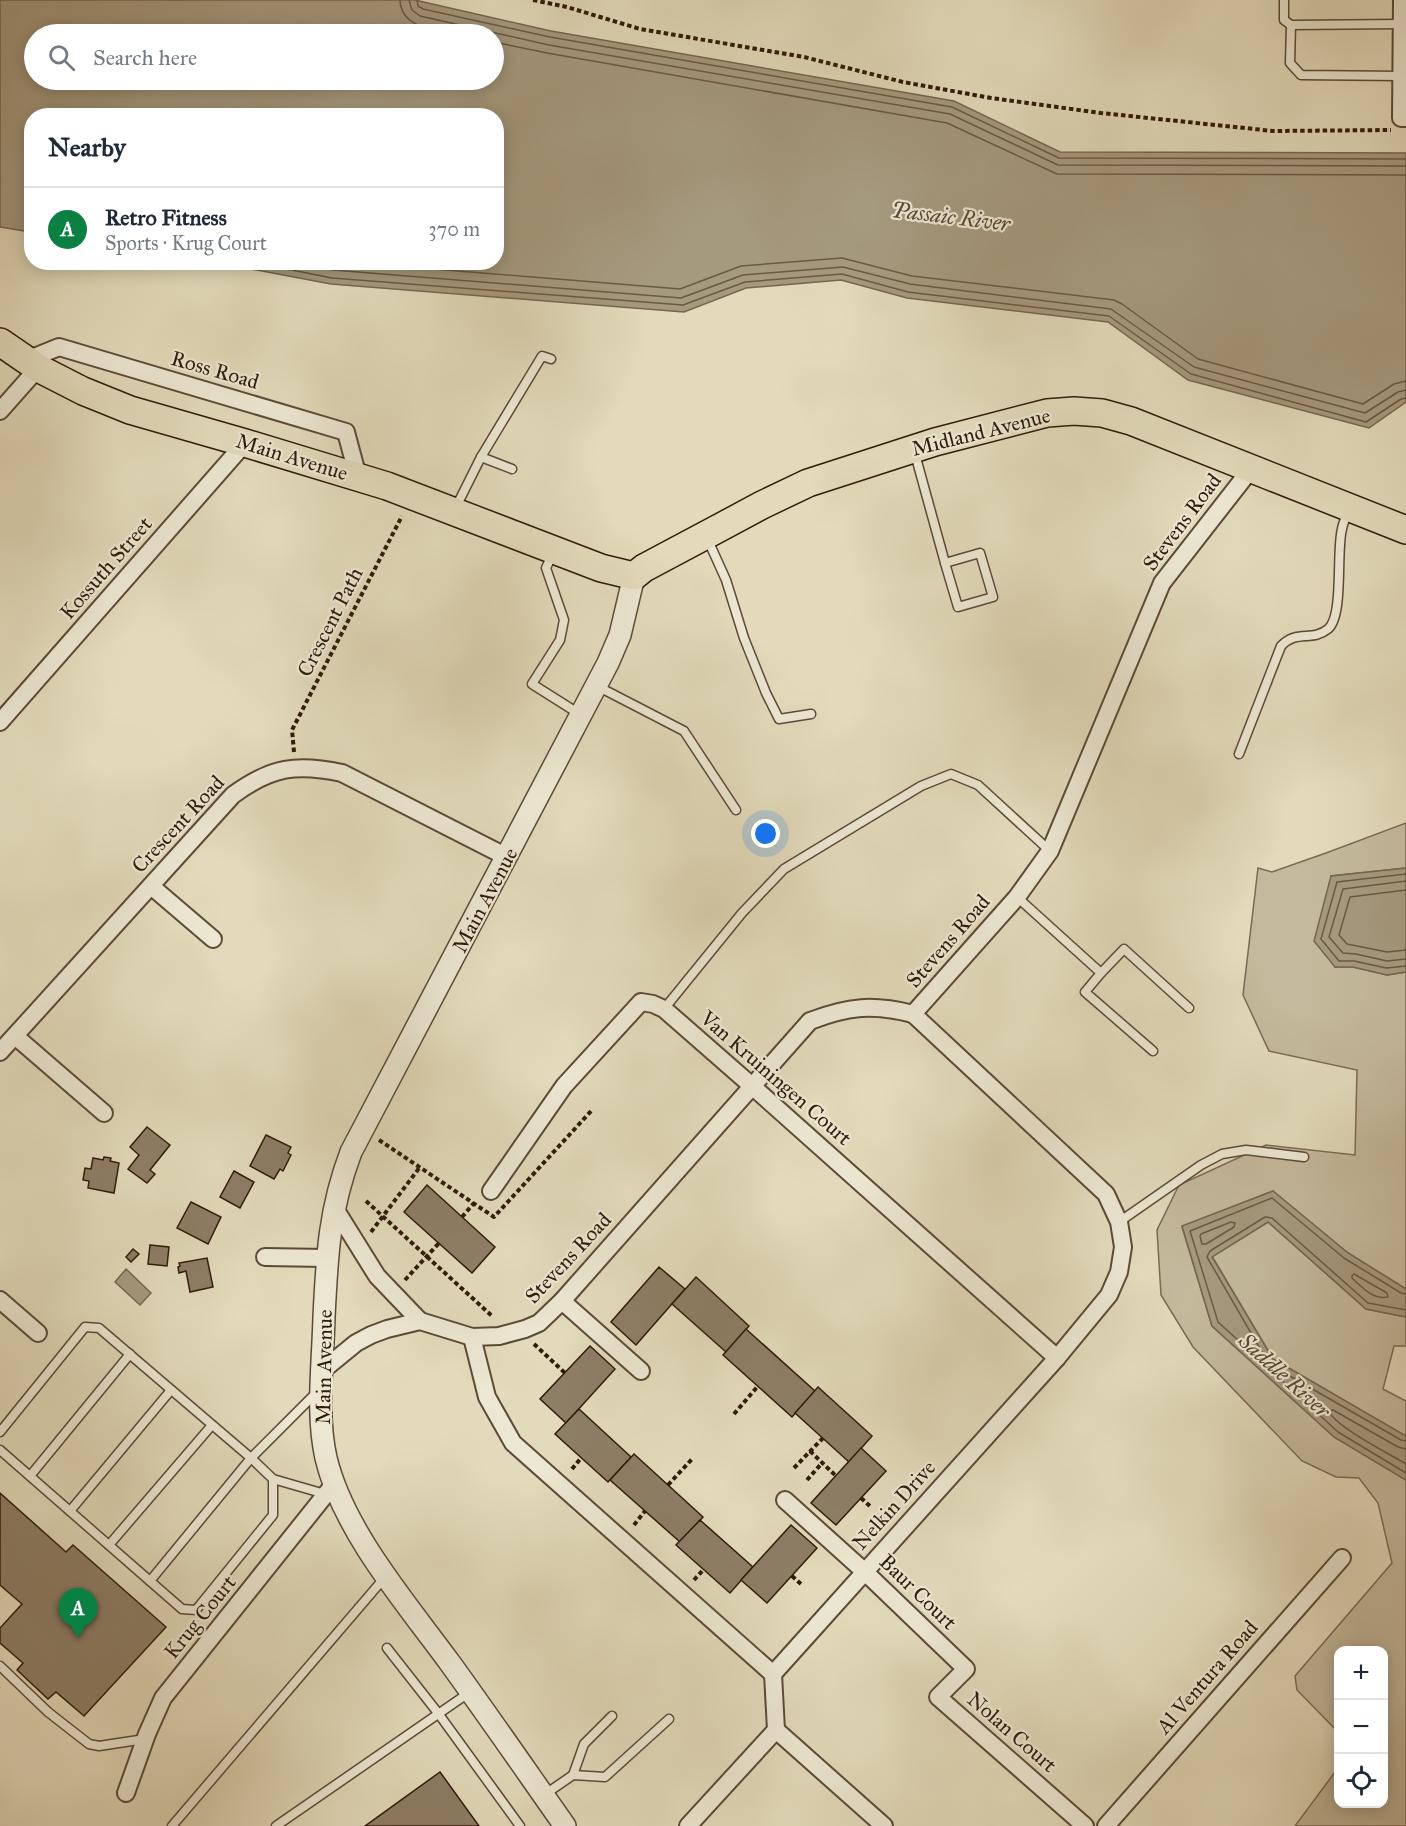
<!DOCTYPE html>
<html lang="en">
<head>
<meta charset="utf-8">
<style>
	body { margin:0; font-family:"IM FELL Great Primer",serif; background:#f2f2f3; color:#1f2937 }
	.controls { position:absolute; right:18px; bottom:18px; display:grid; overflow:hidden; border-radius:12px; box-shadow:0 3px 15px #0003 }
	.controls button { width:54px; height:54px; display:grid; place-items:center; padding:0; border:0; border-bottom:2px solid #e0e1e3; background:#fff; color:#1f2937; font:30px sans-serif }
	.you { position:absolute; left:766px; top:834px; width:21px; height:21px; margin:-15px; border:4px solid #fff; border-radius:50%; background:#1a73e8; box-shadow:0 0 0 9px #1a73e833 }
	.badge { display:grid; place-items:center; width:39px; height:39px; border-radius:50%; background:#0b8043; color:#fff; font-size:20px; font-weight:700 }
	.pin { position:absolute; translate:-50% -50px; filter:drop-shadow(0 2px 3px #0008) }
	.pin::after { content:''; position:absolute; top:32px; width:21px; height:18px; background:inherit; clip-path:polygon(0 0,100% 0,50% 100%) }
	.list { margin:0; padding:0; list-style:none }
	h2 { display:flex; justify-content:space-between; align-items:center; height:78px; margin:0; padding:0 24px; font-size:26px }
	h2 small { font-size:20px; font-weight:400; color:#747a83 }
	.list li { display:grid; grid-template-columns:39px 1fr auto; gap:18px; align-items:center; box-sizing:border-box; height:84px; padding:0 24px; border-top:2px solid #e0e1e3 }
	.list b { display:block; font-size:22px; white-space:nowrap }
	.list p { margin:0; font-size:20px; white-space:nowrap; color:#747a83 }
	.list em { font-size:20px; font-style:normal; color:#747a83 }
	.icon { flex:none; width:33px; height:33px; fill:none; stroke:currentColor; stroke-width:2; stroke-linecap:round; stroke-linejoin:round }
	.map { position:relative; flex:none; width:1406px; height:1826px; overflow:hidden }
	.search { position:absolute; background:#fff; box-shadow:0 3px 15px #0003; left:24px; top:24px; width:480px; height:66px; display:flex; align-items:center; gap:15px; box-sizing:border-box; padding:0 21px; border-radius:33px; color:#747a83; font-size:22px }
	.panel { position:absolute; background:#fff; box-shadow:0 3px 15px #0003; left:24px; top:108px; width:480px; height:162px; border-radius:24px }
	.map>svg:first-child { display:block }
</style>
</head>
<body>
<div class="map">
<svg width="1406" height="1826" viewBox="0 0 1406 1826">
	<rect width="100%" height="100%" fill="#e2daba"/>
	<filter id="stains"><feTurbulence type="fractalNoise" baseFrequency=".00333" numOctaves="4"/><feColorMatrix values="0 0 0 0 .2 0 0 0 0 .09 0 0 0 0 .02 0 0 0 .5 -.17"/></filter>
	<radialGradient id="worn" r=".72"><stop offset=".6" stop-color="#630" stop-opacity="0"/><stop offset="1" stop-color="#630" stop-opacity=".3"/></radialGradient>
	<g fill="#c4b99c" stroke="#7a6a54" stroke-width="1.5">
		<path d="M1406,823V868L1331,876L1335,967H1353L1387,975L1406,972V1289L1348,1253L1273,1191L1182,1227L1212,1326L1334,1437L1406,1480V1826H1295L1338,1768V1804H1384V1650H1338V1732L1297,1690L1295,1676L1392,1563L1378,1503L1359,1478L1336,1477L1302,1461L1193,1347L1161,1295L1157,1230L1179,1185L1266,1145L1355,1155L1357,1070L1269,1051L1243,995L1258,868L1272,872L1326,853Z"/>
		<path d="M1268,1222L1366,1309L1406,1317V1346H1394L1383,1389L1406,1401V1436L1273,1359L1212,1256Z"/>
	</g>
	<g fill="#a5997e" stroke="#766650" stroke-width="1.5" fill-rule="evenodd">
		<path d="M0,0H415L551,31L954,101L1060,152L1406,153V402L1369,428L1188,380L1108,322L907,298L841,280L746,288L684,312L331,284L219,263L496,262V116H32L31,232L0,227ZM494,34V80H34V34Z"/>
		<path d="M1406,868V972L1387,975L1353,967H1335L1314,941L1331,876Z"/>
		<path d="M1273,1191L1348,1253L1406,1289V1317L1366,1309L1268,1222L1212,1257L1273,1359L1406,1436V1480L1334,1437L1212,1326L1182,1226Z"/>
		<path d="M126,1269L151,1293L140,1305L115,1282Z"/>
	</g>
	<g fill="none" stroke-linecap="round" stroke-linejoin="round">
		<g stroke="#6a5a44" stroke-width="1.5">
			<path d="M400,0C401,30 439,30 461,34"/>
			<path d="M409,0L412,10L420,16L549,45L950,114L1058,165L1406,166"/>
			<path d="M417,0L418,6L423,9L550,37L952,107L1059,158L1406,159"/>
			<path d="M494,42L547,53L947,123L1057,174L1406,175"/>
			<path d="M251,262L332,278L683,305L745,282L842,274L908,292L1109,316L1191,374L1366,422L1401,399L1406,398"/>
			<path d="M291,262L333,270L681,298L743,275L843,267L910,284L1111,309L1194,367L1365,413L1398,392L1406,390"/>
			<path d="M347,262L680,289L741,266L842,258L912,276L1114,300L1122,304L1198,359L1363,404L1394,384L1406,381"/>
			<path d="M1406,874L1337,882L1321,939L1339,961H1354L1386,968L1406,966"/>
			<path d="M1406,881L1343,889L1329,937L1343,953L1356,954L1387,961L1406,959"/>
			<path d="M1406,890L1350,897L1339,935L1347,944L1387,952L1406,950"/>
			<path d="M1231,1222L1235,1223L1234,1227L1206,1244H1202L1200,1236L1201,1234Z"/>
			<path d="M1354,1274L1387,1293L1388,1297C1373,1300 1363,1288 1352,1278V1276Z"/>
			<path d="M1406,1294L1401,1293L1344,1258L1272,1198L1190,1231L1218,1322L1263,1363L1266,1362V1359L1207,1257L1210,1251L1265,1217L1272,1218L1368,1303L1406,1310"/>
			<path d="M1406,1441L1401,1440L1276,1368L1272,1369L1273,1372L1338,1432L1406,1473"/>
			<path d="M1406,1449L1398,1447L1333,1410L1329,1411C1334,1426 1390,1454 1406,1464"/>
		</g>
	</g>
	<g fill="#8d7e66" stroke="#301a0b" stroke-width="1.5">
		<path d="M147,1127L170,1145L150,1170L155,1174L147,1183L128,1169L139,1155L130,1147Z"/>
		<path d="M266,1135L291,1147L288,1153L291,1155L283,1171L280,1169L274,1179L250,1166Z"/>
		<path d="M104,1157L111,1158L110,1161L119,1163L114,1193L88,1188L89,1181L83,1180L85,1168L91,1169L93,1158L103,1160Z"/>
		<path d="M234,1171L254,1182L240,1208L220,1197Z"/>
		<path d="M427,1185L495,1247L472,1273L404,1212Z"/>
		<path d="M191,1202L221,1217L208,1244L177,1228Z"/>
		<path d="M150,1245L169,1247L167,1266L148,1264Z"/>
		<path d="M133,1249L139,1254L131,1262L126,1257Z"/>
		<path d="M207,1258L213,1287L190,1292L186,1271L179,1273L178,1267L180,1266L179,1263Z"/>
		<path d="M659,1267L685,1289L636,1345L611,1322Z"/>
		<path d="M696,1277L749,1326L726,1352L672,1304Z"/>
		<path d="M746,1329L815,1391L792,1417L723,1355Z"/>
		<path d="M590,1346L615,1369L566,1423L540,1399Z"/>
		<path d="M818,1387L872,1436L849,1462L795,1413Z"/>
		<path d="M579,1409L631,1457L608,1482L555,1434Z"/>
		<path d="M861,1448L886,1471L836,1525L811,1503Z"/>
		<path d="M634,1454L703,1517L680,1542L610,1480Z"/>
		<path d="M0,1493L66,1552L73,1545L166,1627L84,1716L56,1692L48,1699L17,1670L23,1663L0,1643V1628L22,1604L0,1585Z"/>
		<path d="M700,1520L753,1567L730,1593L676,1545Z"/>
		<path d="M791,1525L817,1548L767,1603L741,1580Z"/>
		<path d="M440,1772L479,1826H365Z"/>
	</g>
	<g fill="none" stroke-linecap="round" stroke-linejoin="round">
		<g stroke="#5c4a37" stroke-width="11">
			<g id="service">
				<path d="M1284,0V20L1291,25L1402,24"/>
				<path d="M1291,25L1290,63L1301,75L1401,76"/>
				<path d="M915,454L945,563"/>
				<path d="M481,457L512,469"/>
				<path d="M455,509L481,457L542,356L551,359"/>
				<path d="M707,538L726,580L744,638L766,693L779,719L811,714"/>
				<path d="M553,553L546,568L564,620L560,640L532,684L581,715"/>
				<path d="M980,553L993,597L958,607L945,563Z"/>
				<path d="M597,686L684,731L736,810"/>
				<path d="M1239,754L1281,646C1297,629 1312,642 1328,629C1344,616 1336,551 1342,529C1343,523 1346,517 1348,511"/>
				<path d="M1017,897L1101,973L1085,992L1153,1051"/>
				<path d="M1101,973L1124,949L1189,1008"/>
				<path d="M664,1009L742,913L784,869L921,786L951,774L978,785L1050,851"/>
				<path d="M1119,1222L1201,1165L1222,1154L1246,1150L1304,1157"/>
				<path d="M0,1432L85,1327L99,1328L251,1458L273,1479V1515L196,1610L182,1609L0,1450"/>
				<path d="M30,1476L130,1354"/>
				<path d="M273,1479L325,1494"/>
				<path d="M70,1511L171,1390"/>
				<path d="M109,1545L212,1425"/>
				<path d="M150,1581L251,1458L318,1391"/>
				<path d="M387,1648L438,1713L520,1826"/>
				<path d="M0,1666L48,1712L89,1744L99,1746L145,1739"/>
				<path d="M573,1775L584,1744L612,1716"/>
				<path d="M544,1795L573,1775L605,1777L669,1719"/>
				<path d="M172,1826L386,1576"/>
				<path d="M276,1826L470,1692"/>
			</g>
		</g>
		<g stroke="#5c4a37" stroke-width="20">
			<g id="minor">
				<path d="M1402,0L1401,118H1406"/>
				<path d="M27,360L59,347L346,432L358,477"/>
				<path d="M0,411L38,368"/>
				<path d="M0,722L245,443"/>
				<path d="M151,886L213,939"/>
				<path d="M15,1036L104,1113"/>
				<path d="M0,1052L233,795C271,767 297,763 342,773L507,857"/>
				<path d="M491,1191L564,1086L641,1002L653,1004L664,1009L752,1086L1057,1358"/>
				<path d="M334,1207L377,1276L420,1321"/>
				<path d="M265,1257L326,1258"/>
				<path d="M0,1300L38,1333"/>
				<path d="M562,1301L641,1371"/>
				<path d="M472,1337L487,1397L513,1443L773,1674"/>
				<path d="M323,1370L356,1343L371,1335L387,1329L420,1321L472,1337L499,1336L525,1329L539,1323L562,1301L810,1021C849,1006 873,1004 913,1014L1017,897L1050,851L1162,583L1251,469"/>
				<path d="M785,1500L865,1572L966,1669L938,1697L1085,1826"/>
				<path d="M773,1674L1057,1358L1109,1295L1119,1272L1123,1247L1119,1222L1106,1194L913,1014"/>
				<path d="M776,1730L884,1826"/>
				<path d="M126,1793L147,1734L163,1698L334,1484"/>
				<path d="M688,1826L776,1730L773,1674"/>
				<path d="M1106,1826L1342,1558"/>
			</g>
		</g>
		<g stroke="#5c4a37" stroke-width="24">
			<path id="tertiary" d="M565,1826C527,1772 489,1717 450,1663C406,1603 343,1530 326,1458C316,1414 323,1362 324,1317C327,1256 329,1210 351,1152L608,663L620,635L634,576"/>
		</g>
		<g stroke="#301a0b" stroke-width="30">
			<path id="primary" d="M0,342L38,368L83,391L130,410L245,443L387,486L601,568L634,576L644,568L706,535L762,505L808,483L935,442L1047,413L1074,411L1102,413L1131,421L1406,530"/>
		</g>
		<g stroke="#301a0b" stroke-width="4" stroke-dasharray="4.5 3" stroke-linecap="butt">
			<path d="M533,0L567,7L640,29L804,57L903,82L991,98L1101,113L1273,131L1391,130"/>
			<path d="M294,752L292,730L402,516"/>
			<path d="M379,1140L494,1217L593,1109"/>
			<path d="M366,1201L492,1316"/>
			<path d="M462,1217L474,1203"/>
			<path d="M371,1232L420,1167"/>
			<path d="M405,1280L439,1243"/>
			<path d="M534,1344L565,1373"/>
			<path d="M734,1414L758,1386"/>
			<path d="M810,1451L836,1476"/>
			<path d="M794,1468L823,1438"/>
			<path d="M572,1469L581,1458"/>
			<path d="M807,1480L822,1463"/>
			<path d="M668,1485L693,1458"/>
			<path d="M861,1498L872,1508"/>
			<path d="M634,1525L645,1511"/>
			<path d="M792,1576L802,1585"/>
			<path d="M694,1580L704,1569"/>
		</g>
		<use href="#service" stroke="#ece7d2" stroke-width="8"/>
		<use href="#minor" stroke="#ece7d2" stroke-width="16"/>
		<use href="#tertiary" stroke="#ece7d2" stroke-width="21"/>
		<use href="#primary" stroke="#e2daba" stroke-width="27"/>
	</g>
	<g text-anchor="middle" stroke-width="4.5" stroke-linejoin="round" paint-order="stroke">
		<g font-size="21" fill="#301a0b" stroke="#ece7d2">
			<text transform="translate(215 370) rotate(16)" y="7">Ross Road</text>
			<text transform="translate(981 432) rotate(-14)" y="7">Midland Avenue</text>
			<text transform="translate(292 457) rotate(17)" y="7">Main Avenue</text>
			<text transform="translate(1182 522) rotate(-53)" y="7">Stevens Road</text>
			<text transform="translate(106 568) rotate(-49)" y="7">Kossuth Street</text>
			<text transform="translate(330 622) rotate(-63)" y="7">Crescent Path</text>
			<text transform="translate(178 824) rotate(-47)" y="7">Crescent Road</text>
			<text transform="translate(485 900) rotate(-62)" y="7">Main Avenue</text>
			<text transform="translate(948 941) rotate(-49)" y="7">Stevens Road</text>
			<text transform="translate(776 1078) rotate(41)" y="7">Van Kruiningen Court</text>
			<text transform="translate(568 1258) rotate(-47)" y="7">Stevens Road</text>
			<text transform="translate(324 1367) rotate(-89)" y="7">Main Avenue</text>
			<text transform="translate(894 1505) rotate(-48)" y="7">Nelkin Drive</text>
			<text transform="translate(918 1592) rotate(44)" y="7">Baur Court</text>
			<text transform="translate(200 1617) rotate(-51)" y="7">Krug Court</text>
			<text transform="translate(1207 1677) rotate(-49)" y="7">Al Ventura Road</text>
			<text transform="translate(1012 1732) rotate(41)" y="7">Nolan Court</text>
		</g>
		<g font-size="22" font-style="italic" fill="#594633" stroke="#ece7d2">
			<text transform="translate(951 216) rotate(7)" y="8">Passaic River</text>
			<text transform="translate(1285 1375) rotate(42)" y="8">Saddle River</text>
		</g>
	</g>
	<rect width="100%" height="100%" filter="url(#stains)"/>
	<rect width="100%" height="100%" fill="url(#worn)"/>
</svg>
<div class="controls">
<button>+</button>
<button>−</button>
<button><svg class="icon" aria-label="locate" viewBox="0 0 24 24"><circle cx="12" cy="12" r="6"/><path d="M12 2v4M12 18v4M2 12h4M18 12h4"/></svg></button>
</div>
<div class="you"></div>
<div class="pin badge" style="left:78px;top:1638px">A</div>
<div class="search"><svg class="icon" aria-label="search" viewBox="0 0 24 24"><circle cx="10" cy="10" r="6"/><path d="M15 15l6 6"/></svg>Search here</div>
<section class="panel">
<h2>Nearby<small></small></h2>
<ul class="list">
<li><span class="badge">A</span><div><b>Retro Fitness</b><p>Sports · Krug Court</p></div><em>370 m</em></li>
</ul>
</section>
</div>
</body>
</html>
